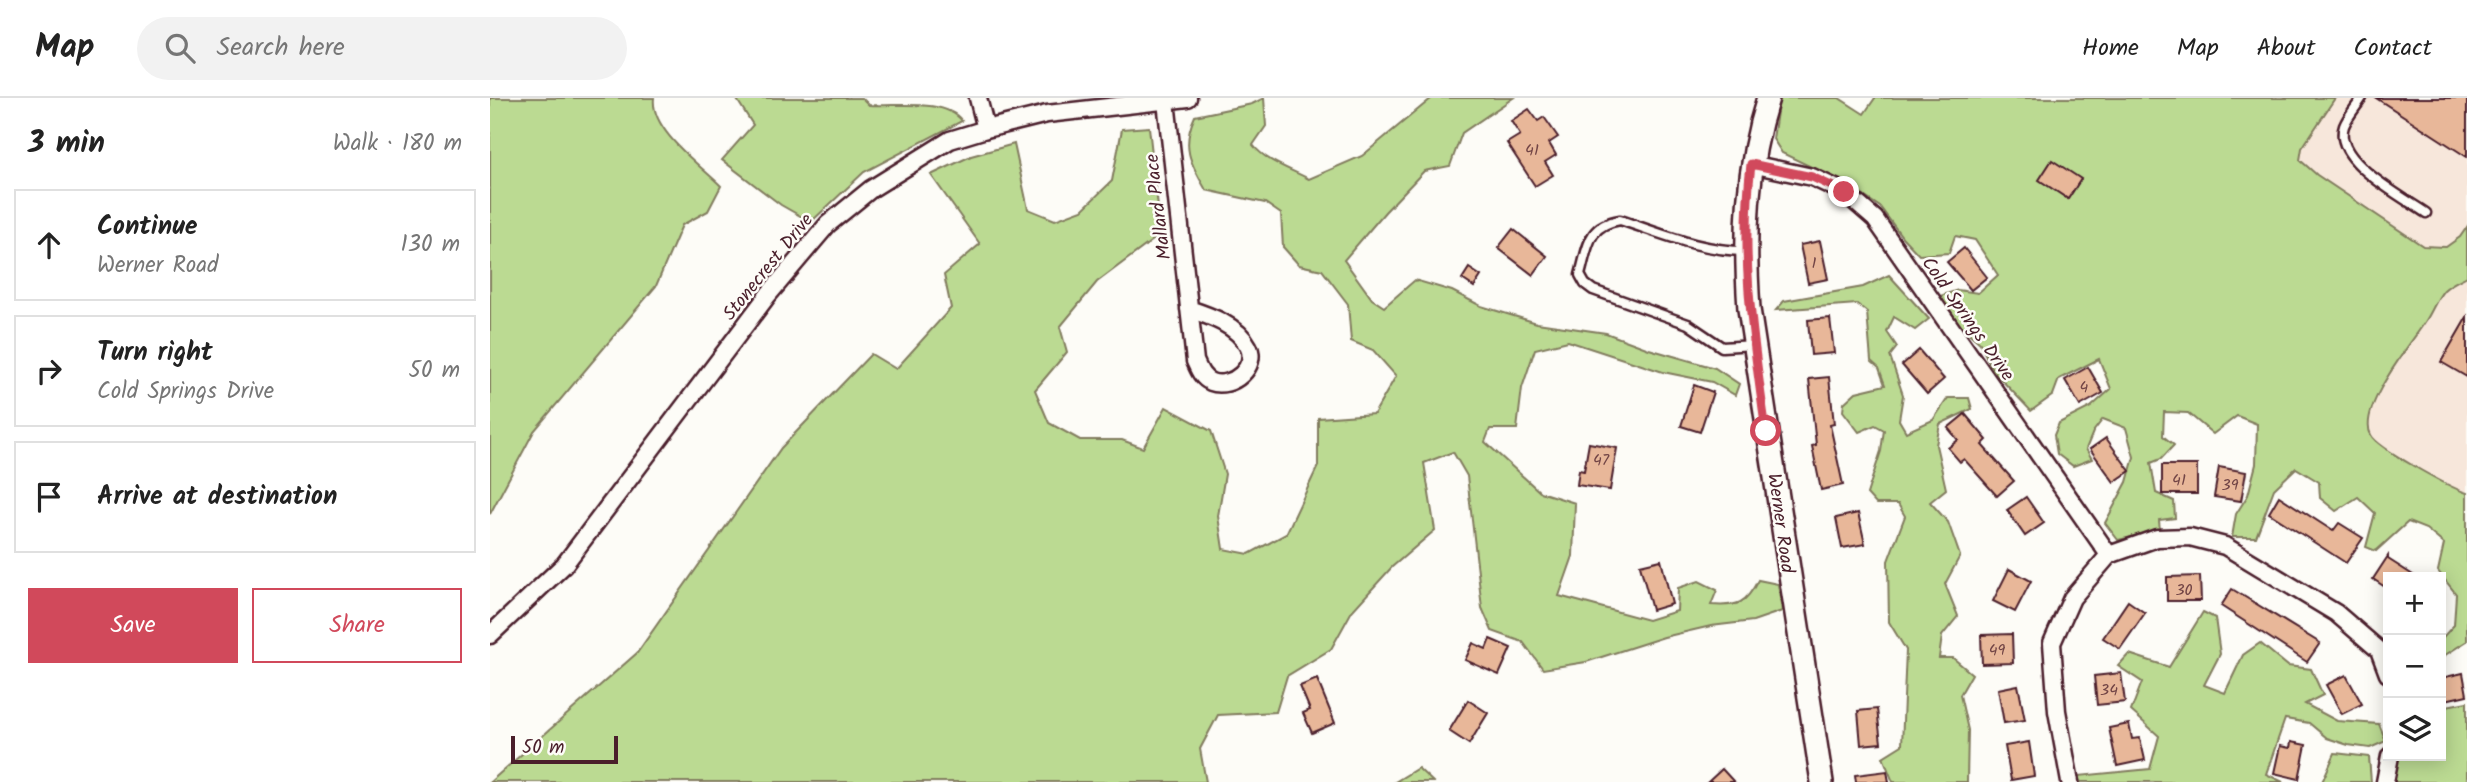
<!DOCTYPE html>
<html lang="en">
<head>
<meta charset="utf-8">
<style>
	body { margin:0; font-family:Kalam,sans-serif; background:#f2f2f2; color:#222 }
	.controls { position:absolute; right:21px; bottom:21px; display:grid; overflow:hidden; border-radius:0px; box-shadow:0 4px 18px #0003 }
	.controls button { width:63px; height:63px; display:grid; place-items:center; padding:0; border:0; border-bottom:2px solid #e0e0e0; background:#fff; color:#222; font:35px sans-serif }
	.scale { position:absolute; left:21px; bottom:18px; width:107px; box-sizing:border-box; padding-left:7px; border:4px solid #4a1f2b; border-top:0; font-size:19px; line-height:24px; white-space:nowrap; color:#4a1f2b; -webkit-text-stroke:5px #fdfcf7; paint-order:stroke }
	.stop { position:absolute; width:21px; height:21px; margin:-16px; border:5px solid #d1495b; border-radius:50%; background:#fff }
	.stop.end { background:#d1495b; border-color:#fff; box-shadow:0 2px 7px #0008 }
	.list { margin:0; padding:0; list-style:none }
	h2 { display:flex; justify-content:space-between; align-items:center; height:91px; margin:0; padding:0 28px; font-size:30px }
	h2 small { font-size:23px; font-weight:400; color:#767676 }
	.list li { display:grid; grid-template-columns:46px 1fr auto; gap:21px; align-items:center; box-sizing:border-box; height:112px; margin:0 14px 14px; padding:0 14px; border:2px solid #e0e0e0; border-radius:0px }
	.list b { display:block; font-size:26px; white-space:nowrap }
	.list p { margin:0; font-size:23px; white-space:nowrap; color:#767676 }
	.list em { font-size:23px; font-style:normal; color:#767676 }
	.actions { display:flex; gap:14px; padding:21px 28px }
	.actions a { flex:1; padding:16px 0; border:2px solid #d1495b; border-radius:0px; text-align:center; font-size:24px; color:#d1495b }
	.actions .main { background:#d1495b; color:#fff }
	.icon { flex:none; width:38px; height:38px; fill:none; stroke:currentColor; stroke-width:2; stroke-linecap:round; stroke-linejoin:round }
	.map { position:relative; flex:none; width:1977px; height:684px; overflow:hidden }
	header { display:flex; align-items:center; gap:42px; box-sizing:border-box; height:98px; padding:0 35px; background:#fff; border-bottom:2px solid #e0e0e0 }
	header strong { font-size:33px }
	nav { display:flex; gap:38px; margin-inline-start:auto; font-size:24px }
	.search { width:490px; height:63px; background:#f2f2f2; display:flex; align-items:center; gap:18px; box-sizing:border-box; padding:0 24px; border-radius:38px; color:#767676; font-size:26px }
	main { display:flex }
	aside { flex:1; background:#fff }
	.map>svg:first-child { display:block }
</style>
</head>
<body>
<header>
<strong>Map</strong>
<div class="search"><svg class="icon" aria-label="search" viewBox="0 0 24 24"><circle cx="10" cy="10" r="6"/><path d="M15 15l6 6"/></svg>Search here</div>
<nav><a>Home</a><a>Map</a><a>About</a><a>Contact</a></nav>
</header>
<main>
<aside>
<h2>3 min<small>Walk · 180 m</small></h2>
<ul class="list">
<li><svg class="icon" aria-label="ahead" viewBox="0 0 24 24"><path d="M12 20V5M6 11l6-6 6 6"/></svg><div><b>Continue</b><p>Werner Road</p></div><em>130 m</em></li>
<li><svg class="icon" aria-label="right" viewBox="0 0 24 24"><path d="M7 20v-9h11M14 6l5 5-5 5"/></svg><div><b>Turn right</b><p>Cold Springs Drive</p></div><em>50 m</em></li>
<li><svg class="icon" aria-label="arrive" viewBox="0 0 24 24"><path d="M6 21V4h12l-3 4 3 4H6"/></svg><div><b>Arrive at destination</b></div></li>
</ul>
<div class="actions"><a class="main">Save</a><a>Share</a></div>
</aside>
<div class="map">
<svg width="1977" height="684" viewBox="0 0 1977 684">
	<rect width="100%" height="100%" fill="#fdfcf7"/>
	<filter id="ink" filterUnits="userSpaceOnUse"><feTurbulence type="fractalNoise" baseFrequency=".0143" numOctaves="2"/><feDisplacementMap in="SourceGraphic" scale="14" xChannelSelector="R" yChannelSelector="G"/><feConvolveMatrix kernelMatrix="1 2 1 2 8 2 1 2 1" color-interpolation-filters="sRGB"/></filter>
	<g filter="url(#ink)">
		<path fill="#f7e7db" d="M1817,0H1977V424L1851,348L1776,62Z"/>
		<g fill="#bbda92" stroke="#827c5e" stroke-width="2">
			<path d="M0,0H164C160,32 210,67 231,88L218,113L192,127L166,188L44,333L0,416Z"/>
			<path d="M246,0H372L379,7C405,9 455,0 472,23L374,74L321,124L291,107L232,62L263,27Z"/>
			<path d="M774,0L776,28L763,47C775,63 800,71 819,81L872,58L942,0H1023L972,35L960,68L934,73L895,114L854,162L882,201L894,209L925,182L962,193L991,208L1047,225L1116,235L1159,251L1225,270L1249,286L1245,297L1222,284L1173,274L1078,243L1045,251L1032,290L1027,331H1000L995,344L1050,394L1085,405L1083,458L1069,498L1158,522L1187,513L1188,490L1209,483L1227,492L1221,507C1248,509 1256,506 1268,482L1288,486L1292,513L1263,523L1221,528L1174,539L1096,564L1053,571L1033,544L1002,533L992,510L977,378L963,354L934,365L945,432L902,469L862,513L841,551L797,578L786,614L728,617L710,651L716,684H0L147,555L291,350L381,256L406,271L461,210L454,177L490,146L441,77L481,58L524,46L538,111L565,122L592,112L622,83L632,31L659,29L671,136L607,184L570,229L577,254L545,292L559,325L590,342H632L653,350L676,309L721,333L735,376L728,418L733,451L759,456L796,436L828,368V320L884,316L906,278L883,252L861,243L858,206L832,172L809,167L793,149L791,116L775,105L716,92C700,65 691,48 705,18L762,6Z"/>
			<path d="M1289,0H1349L1374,16L1385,0H1845L1812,50L1810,62L1827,77L1933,148L1956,149L1970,139L1977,129V178C1970,182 1960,186 1954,192C1946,201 1942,214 1935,224C1920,247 1867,311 1881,337C1887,350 1961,390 1977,395V543L1952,559L1951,541L1964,527L1966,496L1948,473L1954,446L1936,431L1918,424L1886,453L1876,449L1885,415L1868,399L1846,413L1830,400L1829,384L1806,370L1784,391L1766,439H1742L1746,416L1758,397L1766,366L1767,326L1747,318L1723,336L1698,315L1674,314L1673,338L1684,347L1671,361L1661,365L1666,395L1684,403L1685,420L1669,422L1670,433L1628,442L1615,425L1637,384L1644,359L1636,330L1613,321L1603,334L1596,351L1602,361L1583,368L1567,356L1564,337L1569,325L1601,309L1621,291L1609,261L1569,281L1563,297L1541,313L1503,273L1490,245L1464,222L1450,198L1468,192L1488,195L1508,177L1485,142L1465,138L1459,155L1429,157L1413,140L1390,109L1353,84L1292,55L1283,41Z"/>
			<path d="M1399,177L1439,221L1425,232L1404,219L1397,234L1407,249L1400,258L1413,297L1409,322L1416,334L1443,322L1458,300H1479L1482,311L1450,326L1446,347L1456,391L1440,404L1458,424L1470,458L1455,486L1468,518L1452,538L1449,560H1463L1482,576L1470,597L1478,632L1477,684H1403L1393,659L1412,647L1416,552L1399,524L1398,463L1415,418L1408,406H1386L1377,396L1391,353L1394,332L1385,327L1369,334L1353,313L1354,305L1366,294L1395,287L1389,270L1381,263L1377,214L1367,206L1286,212L1294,203L1373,189Z"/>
			<path d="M1713,514L1725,520L1730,556L1714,587L1735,595L1753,557L1770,545L1798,568L1821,571L1833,597L1815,606L1847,623L1889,626L1896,643L1880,650L1858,647L1837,640L1819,625L1795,621L1776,676L1793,684H1590L1588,678L1660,671L1669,638L1641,613L1652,584L1628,568L1639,556L1679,569Z"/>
			<path d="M1977,604V684H1902L1907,658H1951V609Z"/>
			<path d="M1845,655L1879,659L1881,684H1832Z"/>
			<path d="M928,670L943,684H905Z"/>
		</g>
		<g fill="#e8b799" stroke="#4a1f2b" stroke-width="2">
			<path d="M1886,0H1977V59Z"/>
			<path d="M1039,11L1048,23L1054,19L1068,39L1059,45L1066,57L1055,64L1063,77L1045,88L1017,45L1030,37L1021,23Z"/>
			<path d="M1562,62L1591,81L1578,101L1549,82Z"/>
			<path d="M1023,131L1057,158L1043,177L1008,150Z"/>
			<path d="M1330,143L1338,181L1318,185L1310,147Z"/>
			<path d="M1474,150L1497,179L1481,192L1457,164Z"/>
			<path d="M979,170L991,178L984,189L972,181Z"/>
			<path d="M1977,219V279L1951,264Z"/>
			<path d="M1340,220L1344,255L1321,257L1318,222Z"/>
			<path d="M1429,252L1454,281L1437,296L1412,267Z"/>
			<path d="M1598,269L1613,295L1590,308L1575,282Z"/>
			<path d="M1339,279L1344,326L1340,327L1353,387L1331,392L1322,348L1326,347L1319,281Z"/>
			<path d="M1204,287L1223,294L1210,334L1191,328Z"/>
			<path d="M1475,316L1497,342L1492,347L1524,383L1507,398L1474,361L1470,364L1458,350L1468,342L1458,330Z"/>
			<path d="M1616,340L1640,373L1624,384L1600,351Z"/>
			<path d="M1099,345L1127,350L1120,392L1087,387L1089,372L1094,373Z"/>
			<rect x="1672" y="367" width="35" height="29"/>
			<path d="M1729,369L1756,374L1751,403L1724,399Z"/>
			<path d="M1789,398L1843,433L1849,425L1873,440L1856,465L1779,415Z"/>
			<path d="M1536,399L1554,425L1535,438L1517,412Z"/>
			<path d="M1368,415L1375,446L1352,450L1346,420Z"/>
			<path d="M1898,458V461L1926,479H1898V491L1883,481Z"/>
			<path d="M1171,462L1182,506L1162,512L1150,467Z"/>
			<path d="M1519,471L1541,483L1525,514L1503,503Z"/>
			<path d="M1710,478L1711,503H1677V479Z"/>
			<path d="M1742,491L1830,545L1817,564L1731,508Z"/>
			<path d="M1638,503L1655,515L1630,551L1613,540Z"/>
			<path d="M1522,536L1523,565L1492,566L1491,537Z"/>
			<path d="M1000,541L1021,550L1009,577L975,562L983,545L996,551Z"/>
			<path d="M1631,575L1635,604L1607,607L1604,578Z"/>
			<path d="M1973,575L1977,597L1951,603V580Z"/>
			<path d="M1856,577L1872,606L1852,616L1836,587Z"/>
			<path d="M827,581L845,625L822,635L813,615L820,612L810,588Z"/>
			<path d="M1528,587L1535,622L1514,625L1508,591Z"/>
			<path d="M978,602L998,615L979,646L959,633Z"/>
			<path d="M1387,611L1391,645L1371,647L1368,613Z"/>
			<path d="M1639,626L1642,641L1650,640L1655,662L1627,668L1619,630Z"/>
			<path d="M1539,644L1544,678L1521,682L1515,648Z"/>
			<path d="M1801,644L1816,647L1809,681L1784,675L1790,648L1800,650Z"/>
			<path d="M1232,671L1244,684H1218Z"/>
			<path d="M1397,673L1399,684H1366L1365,677Z"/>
		</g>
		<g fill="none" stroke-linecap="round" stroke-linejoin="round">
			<g stroke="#4a1f2b" stroke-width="13">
				<g id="lane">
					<path d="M1872,0C1867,8 1858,18 1854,28C1842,62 1913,99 1936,115"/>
					<path d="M1256,153C1211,153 1173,136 1130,122C1097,127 1098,149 1090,177L1095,186L1103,192L1198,226L1232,249L1264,247"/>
				</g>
			</g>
			<g stroke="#4a1f2b" stroke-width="21">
				<g id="street">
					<path d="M488,0L496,31"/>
					<path d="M676,3L705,263C709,272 712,280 721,284C742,292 769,268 758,248C747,227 720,218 699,211"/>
					<path d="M1261,66L1322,79L1354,94L1385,121L1619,457"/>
					<path d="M0,537L74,467L278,197L338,126L381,91L460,42L496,31L557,16L698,0"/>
					<path d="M1580,684L1567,613L1562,545L1582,500L1619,457L1667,440L1700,439L1735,448L1846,515L1889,552L1898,576"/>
					<path d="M1895,684L1900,658"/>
				</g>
			</g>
			<g stroke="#4a1f2b" stroke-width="26">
				<path id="secondary" d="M1278,0C1256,69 1254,139 1259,211L1332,684"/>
			</g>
			<use href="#lane" stroke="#fdfcf7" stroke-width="8"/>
			<use href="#street" stroke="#fdfcf7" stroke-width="16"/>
			<use href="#secondary" stroke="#fdfcf7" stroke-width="21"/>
		</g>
	</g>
	<g fill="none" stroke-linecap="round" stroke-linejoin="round" filter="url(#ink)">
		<path stroke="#d1495b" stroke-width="9" d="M1276,333C1263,240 1250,161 1261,66L1322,79L1354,94"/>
	</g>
	<g text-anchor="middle" stroke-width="5" stroke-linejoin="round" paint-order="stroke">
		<g font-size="16" fill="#724546">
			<text x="1042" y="57">41</text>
			<text x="1324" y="170">1</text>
			<text x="1594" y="294">4</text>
			<text x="1111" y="367">47</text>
			<text x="1689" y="387">41</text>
			<text x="1740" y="392">39</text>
			<text x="1694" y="497">30</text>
			<text x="1507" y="557">49</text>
			<text x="1619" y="597">34</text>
		</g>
		<g font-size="19" fill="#4a1f2b" stroke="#fdfcf7">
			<text transform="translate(667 109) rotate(-97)" y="7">Mallard Place</text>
			<text transform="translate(277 168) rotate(-51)" y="7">Stonecrest Drive</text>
			<text transform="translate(1479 220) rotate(55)" y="7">Cold Springs Drive</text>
			<text transform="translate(1292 425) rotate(82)" y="7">Werner Road</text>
		</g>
	</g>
</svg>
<div class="controls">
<button>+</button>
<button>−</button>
<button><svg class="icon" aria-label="layers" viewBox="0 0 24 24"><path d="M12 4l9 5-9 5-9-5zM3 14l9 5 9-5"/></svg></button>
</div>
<div class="scale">50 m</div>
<div class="stop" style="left:1276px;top:333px"></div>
<div class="stop end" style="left:1354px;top:94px"></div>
</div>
</main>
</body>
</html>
